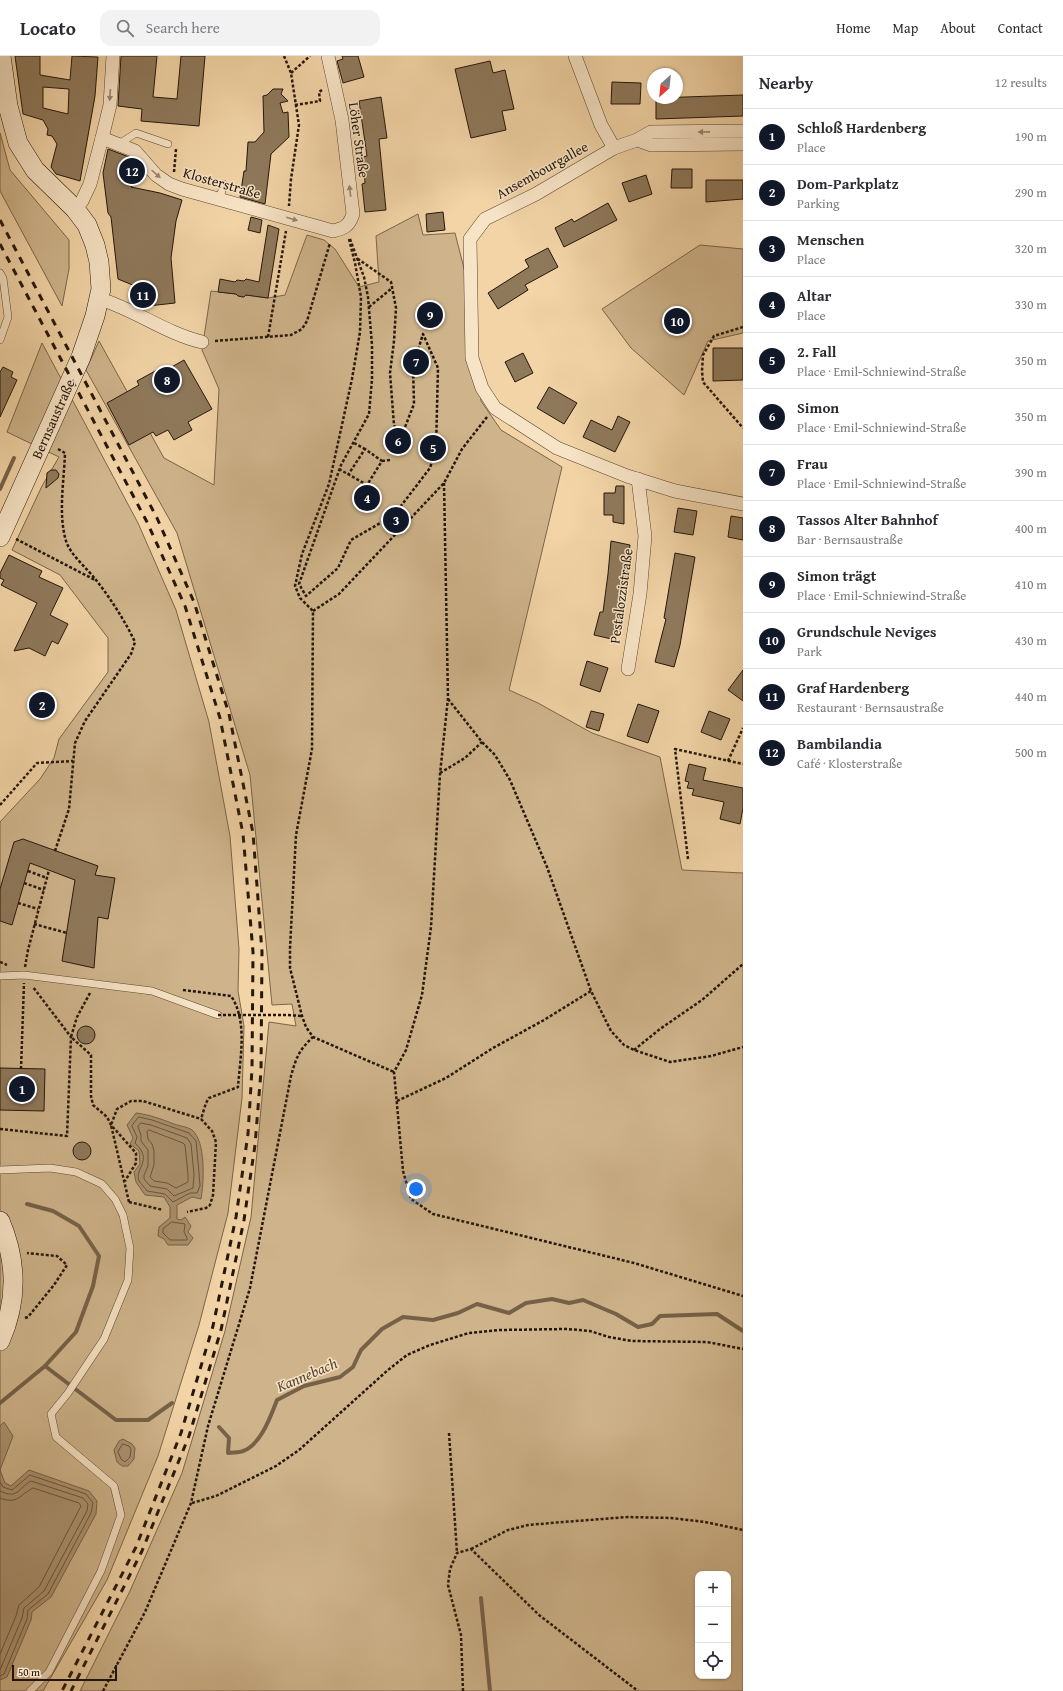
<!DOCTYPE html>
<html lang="en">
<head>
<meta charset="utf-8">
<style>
	body { margin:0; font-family:"Gentium Book Plus",serif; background:#f2f2f3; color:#2b2b33 }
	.controls { position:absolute; right:12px; bottom:12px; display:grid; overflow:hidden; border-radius:8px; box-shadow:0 1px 3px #0004 }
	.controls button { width:36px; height:36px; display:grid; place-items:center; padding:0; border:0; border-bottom:1px solid #e1e1e2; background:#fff; color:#2b2b33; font:20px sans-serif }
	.compass { position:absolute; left:647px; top:12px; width:36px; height:36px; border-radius:50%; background:#fff; box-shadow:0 1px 3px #0004; rotate:207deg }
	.scale { position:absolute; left:12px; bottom:10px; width:105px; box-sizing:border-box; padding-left:4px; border:2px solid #24160a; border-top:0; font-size:11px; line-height:14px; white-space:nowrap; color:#24160a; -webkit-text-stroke:3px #f7e3c5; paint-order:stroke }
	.you { position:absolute; left:416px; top:1133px; width:14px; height:14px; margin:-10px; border:3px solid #fff; border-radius:50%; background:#1a73e8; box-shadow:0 0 0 6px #1a73e833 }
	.badge { display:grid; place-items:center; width:26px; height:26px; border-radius:50%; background:#111827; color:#fff; font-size:13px; font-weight:700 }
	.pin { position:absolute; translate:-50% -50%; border:2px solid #fff; box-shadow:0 1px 4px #0006 }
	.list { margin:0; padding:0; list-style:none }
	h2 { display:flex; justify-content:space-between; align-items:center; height:52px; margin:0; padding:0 16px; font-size:17px }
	h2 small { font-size:13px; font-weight:400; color:#7c7c81 }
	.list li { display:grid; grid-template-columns:26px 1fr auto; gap:12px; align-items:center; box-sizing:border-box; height:56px; padding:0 16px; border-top:1px solid #e1e1e2 }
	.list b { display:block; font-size:15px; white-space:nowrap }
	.list p { margin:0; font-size:13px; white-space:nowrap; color:#7c7c81 }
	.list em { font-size:13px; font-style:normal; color:#7c7c81 }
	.icon { flex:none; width:22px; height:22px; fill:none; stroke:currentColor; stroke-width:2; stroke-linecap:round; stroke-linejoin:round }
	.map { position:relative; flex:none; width:743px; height:1635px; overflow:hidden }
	header { display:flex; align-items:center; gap:24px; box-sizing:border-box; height:56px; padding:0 20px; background:#fff; border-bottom:1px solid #e1e1e2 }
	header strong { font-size:19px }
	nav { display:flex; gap:22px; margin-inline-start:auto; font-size:14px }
	.search { width:280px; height:36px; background:#f2f2f3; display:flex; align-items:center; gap:10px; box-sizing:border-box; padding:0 14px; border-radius:12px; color:#7c7c81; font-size:15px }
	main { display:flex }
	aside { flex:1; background:#fff }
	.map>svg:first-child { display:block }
</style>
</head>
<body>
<header>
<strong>Locato</strong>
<div class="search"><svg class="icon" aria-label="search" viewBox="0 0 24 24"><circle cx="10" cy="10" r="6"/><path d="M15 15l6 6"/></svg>Search here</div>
<nav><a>Home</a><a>Map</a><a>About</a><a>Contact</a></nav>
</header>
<main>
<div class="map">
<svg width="743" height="1635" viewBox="0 0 743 1635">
	<rect width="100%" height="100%" fill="#f2d4a6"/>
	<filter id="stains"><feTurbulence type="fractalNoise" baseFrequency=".005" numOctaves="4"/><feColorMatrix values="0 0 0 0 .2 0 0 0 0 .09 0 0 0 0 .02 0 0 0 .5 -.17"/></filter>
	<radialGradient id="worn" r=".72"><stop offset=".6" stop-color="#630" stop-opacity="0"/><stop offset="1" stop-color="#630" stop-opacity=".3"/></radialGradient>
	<g fill="#cfb48b" stroke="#7a654a" fill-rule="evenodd">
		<path d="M0,77L10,114L69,184V213L62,250L0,135Z"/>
		<path d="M418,158L423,179L455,177L472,244L481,345L501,374L562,411L509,634L538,647L592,677L660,701L682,814L743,817V1635H80L130,1535L182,1417L225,1275L251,1161L269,966L296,970L292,948L272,949L250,719L177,477L86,314L99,285L164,402L214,429L219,333L202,294L211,235L236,238L238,240L243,241L246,239L268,242L285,239L307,179L324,184L335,193L359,231L379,226L376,180ZM698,1518H728V1620H698Z"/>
		<path d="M700,189L743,193V277L708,285L684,339L631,292L602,253Z"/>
		<path d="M42,287L138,467L176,554L209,666L230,780L239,893L238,935L244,970L242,1042L228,1157L199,1269L158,1400L107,1524L43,1635H0V766L40,723L54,702L59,683L108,616V582L60,519L12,494L42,430L59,401L7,376Z"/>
	</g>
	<g fill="#ac9371" stroke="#766148">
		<path d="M136,1057C151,1059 161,1063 174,1068C180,1070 188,1071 192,1074C206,1085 204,1127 201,1143L192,1141L177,1149V1163L181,1164L185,1161L191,1170L188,1176L193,1182L188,1189H168L164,1183L158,1180L159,1171L170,1162V1151L164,1141L145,1139L136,1126L134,1116L140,1108L139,1095L130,1088L133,1082L127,1069Z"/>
		<path d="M4,1366L13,1380L0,1414L5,1427L11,1430L29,1414L89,1435L97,1445L96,1458L51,1541L32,1556L31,1564L7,1621L0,1624V1370Z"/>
		<path d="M123,1383L132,1388L135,1392L134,1403L128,1410H122L117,1406L114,1394L119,1385Z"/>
	</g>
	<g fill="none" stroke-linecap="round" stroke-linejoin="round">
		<g stroke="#68543e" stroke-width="1">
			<path d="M139,1061L152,1064L189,1077L196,1085L199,1117L200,1130L197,1137H190L173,1146L165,1138L147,1135C145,1132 141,1128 139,1125C134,1112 154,1105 135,1087L137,1081L132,1070Z"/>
			<path d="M141,1067L151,1069L187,1082L191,1088L194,1118L193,1132L174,1140L167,1133L150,1130L144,1123V1119L148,1110V1094L141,1085V1079L138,1071Z"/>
			<path d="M149,1074L183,1087L185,1089L188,1118V1126L176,1132L167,1127L154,1125L150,1121L154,1109V1095L152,1088L148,1083L147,1076Z"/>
			<path d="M172,1166L185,1168L184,1176L187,1182V1184H170L163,1177V1173Z"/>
			<path d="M123,1388L129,1390L131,1393L130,1401L125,1406L121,1403L118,1396Z"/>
			<path d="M0,1426L3,1431L12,1434L30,1419L86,1438L93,1447L91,1457L48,1538L28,1554L27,1563L4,1618L0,1620"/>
			<path d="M0,1435C18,1444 18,1432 31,1425L83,1442L88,1448L87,1455L44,1535L24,1552L22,1562L0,1614"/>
			<path d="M0,1442C18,1449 19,1439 33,1432L79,1447L81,1450L39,1531L19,1549L16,1560L0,1598"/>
		</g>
		<g stroke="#766148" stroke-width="4">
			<path d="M0,433L14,402"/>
			<path d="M45,1310L116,1364H148L172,1347"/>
			<path d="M0,1347L45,1310L76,1276L93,1230L99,1200L79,1170L53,1155L27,1148"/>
			<path d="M219,1371L229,1382L228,1397C233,1396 239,1397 243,1395C261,1389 271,1359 277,1344L304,1330L340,1321L353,1311L361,1294L382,1273L403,1261L433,1264L458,1257L477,1248L509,1257L526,1247L552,1243L569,1247L583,1244L616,1258L638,1271L652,1268L660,1260L717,1258L743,1275"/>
			<path d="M481,1542L490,1635"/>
		</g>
	</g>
	<g fill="#8f795b" stroke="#24160a" fill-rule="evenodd">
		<path d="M15,0H40V19L70,24L72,0L98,1L95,40L80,125L56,118L51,111L57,88L52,80L47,79L48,73L43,64L23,58ZM43,31L69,33L68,58L43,52Z"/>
		<path d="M121,0H157L153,41L177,43L181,0H205L199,70L141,65L142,53L118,50Z"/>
		<path d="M342,0H358L364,21L343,27L337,5L343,3Z"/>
		<path d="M490,5L493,17L505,14L514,53L502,55L506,74L471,82L455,13Z"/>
		<path d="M612,26L641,27L640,48H611Z"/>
		<path d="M273,33H283L281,38L288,45L280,47L283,57L288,56L289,81L271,98L265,148L240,141L244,115H246L248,86H255L264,76L263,40L267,39Z"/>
		<path d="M743,39V60L656,63V42Z"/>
		<path d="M381,41L387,82L379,83L386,154L365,156L362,128L365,127L363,101L367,100L359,45Z"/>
		<path d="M108,93L129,101L145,120L131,131L160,137L182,144L176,165L171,202L175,247L148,250L139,247L136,240L135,230L118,223L111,161L108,157L103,117Z"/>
		<path d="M672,113H692V132H671Z"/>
		<path d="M646,119L652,138L629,146L622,127Z"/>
		<path d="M706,124H743V143L706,146Z"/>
		<path d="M608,147L617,164L564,191L555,172L572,163L574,166Z"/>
		<path d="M443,156L445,174L427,176L426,158Z"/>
		<path d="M251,161L262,164L260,177L248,174Z"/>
		<path d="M268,169L279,173L268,242L246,239L244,241L238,240L236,238L218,236L220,223L235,226L237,224L244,225L246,223L259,226Z"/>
		<path d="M548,192L558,211L525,229L528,234L498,253L488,237L529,211L525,204Z"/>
		<path d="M713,292H743V324L713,325Z"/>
		<path d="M523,297L533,317L515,326L505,306Z"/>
		<path d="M184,304L212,353L188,366L192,374L174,384L168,374L156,380L153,376L129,389L107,347L139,329L137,325L159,313L161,317Z"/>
		<path d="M3,311L13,316L11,321L17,324L0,361V316Z"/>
		<path d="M549,331L577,347L564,368L537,352Z"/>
		<path d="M618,360L630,366L615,396L583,381L591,364L612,374Z"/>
		<path d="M51,414H56L59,418L58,422L46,432L47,417Z"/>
		<path d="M616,430H624V468L613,466V459H604V437H615Z"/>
		<path d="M678,452L697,455L693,479L674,476Z"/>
		<path d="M731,460L743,462V484L728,481Z"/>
		<path d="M611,485L630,489L623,556L616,584L594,579L600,556H603L608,518Z"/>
		<path d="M675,497L695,501L680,589L674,611L655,606L666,563L664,562Z"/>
		<path d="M9,499L42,515L39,521L63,532L50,559L68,568L58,588L52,585L45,600L29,592L14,595L37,547L1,529L4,524L0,522V517Z"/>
		<path d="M587,605L608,612L600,636L580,629Z"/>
		<path d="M743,614V645L728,634Z"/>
		<path d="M638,648L659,655L648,687L627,680Z"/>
		<path d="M591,655L604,658L599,675L586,671Z"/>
		<path d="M709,655L730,663L721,684L701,676Z"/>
		<path d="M689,708L706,712L703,724L743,732V752L740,768L720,763L724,746L692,739L694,733L687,732L689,726L685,725Z"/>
		<path d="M23,783L98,810L95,819L115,822L108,863L98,861L94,912L62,905L75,824L30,807L12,869L0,865V833L14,786Z"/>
		<circle cx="86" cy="979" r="9"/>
		<path d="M0,1012L45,1013L44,1055L0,1054Z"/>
		<circle cx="82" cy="1095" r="9"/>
	</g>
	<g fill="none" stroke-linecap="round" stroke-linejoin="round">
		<g stroke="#584631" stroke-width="8">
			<g id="service">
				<path d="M119,88L136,77L168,88"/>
				<path d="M220,144L223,128"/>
				<path d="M0,217L3,222L8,261L0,284"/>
				<path d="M0,920L24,919L152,935L218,959"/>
				<path d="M0,1114L50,1112L76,1116L102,1128L115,1143L123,1159L130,1192L128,1224L104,1283L68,1337L51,1358L56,1381L114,1430L121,1459L101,1515L49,1616L30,1635"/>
			</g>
		</g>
		<g stroke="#584631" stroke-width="14">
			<g id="minor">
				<path d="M575,0L601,69L614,92"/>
				<path d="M743,75L651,76L637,84L614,92L536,138L485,163L470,183L472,302L482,332L495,352L557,392L627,420L675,435L743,448"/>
				<path d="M102,82L135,95L156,119L169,128L182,133L333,175C345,172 349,170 353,158L342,64L328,0"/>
				<path d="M637,84L651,89L743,88"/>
				<path d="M75,153L82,145L90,128L102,82L110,49L113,0"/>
				<path d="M100,243C136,254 165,277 202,286"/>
				<path d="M628,613L640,538L645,480L638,423"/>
			</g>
		</g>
		<g stroke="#24160a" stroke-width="20">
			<g id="secondary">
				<path d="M0,481L81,301L95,260L101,233L99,206L95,189L87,169L75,153L35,114L18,87L8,50L1,0"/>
				<path d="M0,1165C17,1205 18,1245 0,1285"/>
			</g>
		</g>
		<g stroke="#24160a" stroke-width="2.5" stroke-dasharray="3 2" stroke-linecap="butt">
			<path d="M284,0L291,17L299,69L291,123L289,150"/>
			<path d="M291,17L310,0"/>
			<path d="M295,49L320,45L319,36L322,34"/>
			<path d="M174,116L176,93"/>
			<path d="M349,183L355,207L361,241L360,276L352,323L329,428L302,498L295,530L300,542L313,555L312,693L296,779L290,892V912L302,960L306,971L313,981L394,1016"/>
			<path d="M350,183L364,221L368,241L372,289V323L369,358L341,409L299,528L306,540L338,512L351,484L394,459L430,412L436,393L438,312L423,278L413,310L414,348L400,384L394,369L390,317L394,285L396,252L391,226L358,203"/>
			<path d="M369,251L392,232"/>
			<path d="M743,271L714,280L703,299L702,315L703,326L743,372"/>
			<path d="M268,281L286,175"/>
			<path d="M215,285L291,279L302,273L307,265L330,187"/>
			<path d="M354,387L365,393"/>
			<path d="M382,405L390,404"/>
			<path d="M339,413L367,429L382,405L365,393L348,419"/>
			<path d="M444,427L448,642L440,718L431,871L422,939L406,994L394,1016L403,1115L411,1143L433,1158L634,1207L743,1240"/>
			<path d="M367,438V429"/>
			<path d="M16,483L95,524"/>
			<path d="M313,555L339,538L444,427L462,393L487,361"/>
			<path d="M448,643L482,686L495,699L510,724L547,811L591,935L611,975L624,989L634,994L670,1006L711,1000L743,991"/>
			<path d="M728,705L743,672"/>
			<path d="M440,717L465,702L482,686"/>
			<path d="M0,749L37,707L73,705"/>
			<path d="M55,795L69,753L75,687L85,665L131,598L135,586C125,565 111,543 96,524C87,512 71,500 66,485C58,458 64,425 65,397L58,393"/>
			<path d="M688,803L675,693L743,708"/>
			<path d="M28,815L47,822"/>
			<path d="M24,827L44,834"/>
			<path d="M18,847L38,853"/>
			<path d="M34,868L67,877"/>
			<path d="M0,906L7,909"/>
			<path d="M25,911L28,894L49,814"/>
			<path d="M183,934L231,940C248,965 240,1002 238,1031L209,1042L206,1047L201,1063"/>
			<path d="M90,937L77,961L71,981L91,999V1040L93,1049L107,1061L111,1069L136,1097V1107L125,1125"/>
			<path d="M288,959L301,960"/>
			<path d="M634,994L660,973L702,944L743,908"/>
			<path d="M21,1013L24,927"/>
			<path d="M397,1045L446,1022L493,992L544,964L591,935"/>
			<path d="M0,1073L67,1080L71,981L33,931"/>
			<path d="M129,1146L111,1069L117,1053L131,1045H143L201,1063L212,1075L216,1086L213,1139L210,1149L206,1152L187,1156"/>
			<path d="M129,1146L163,1154"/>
			<path d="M25,1262L28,1261L54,1229L67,1209L57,1200L27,1197"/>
			<path d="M449,1377L457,1497"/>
			<path d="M192,1447L216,1440L276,1410L299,1394L388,1314L407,1299L430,1289L469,1277L500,1274L567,1273L590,1275L609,1281L632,1285L707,1286L743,1293"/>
			<path d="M471,1493L508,1474L528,1469L563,1466L628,1461L671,1462L705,1466L743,1474"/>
			<path d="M103,1635L145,1556L191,1447L208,1370L250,1232L291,1020C296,1002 299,994 313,981"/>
			<path d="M463,1635L461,1579L448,1529L450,1513L457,1497L471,1493L539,1559L638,1635"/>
		</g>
		<use href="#service" stroke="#f7e3c5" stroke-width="7"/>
		<use href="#minor" stroke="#f7e3c5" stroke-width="13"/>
		<use href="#secondary" stroke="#f7e3c5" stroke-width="19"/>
		<g stroke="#24160a" stroke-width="3" stroke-dasharray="7 7" stroke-linecap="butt">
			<path d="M0,164L157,462L194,546L229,658L253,777L262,896L261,1015L255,1089L244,1164L221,1274L189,1380L142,1495L71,1635"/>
			<path d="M0,188L147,466L185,550L220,662L243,778L253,896L252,1013L248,1078L236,1161L213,1270L181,1377L136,1491L62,1635"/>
		</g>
		<path stroke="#24160a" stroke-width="2.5" stroke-dasharray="3 2" stroke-linecap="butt" d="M218,959H288"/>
	</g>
	<defs><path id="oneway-solid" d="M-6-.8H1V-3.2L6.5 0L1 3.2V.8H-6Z"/></defs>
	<g fill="#988771">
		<use href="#oneway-solid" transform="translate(110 39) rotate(94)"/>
		<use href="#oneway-solid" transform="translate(704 76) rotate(179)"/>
		<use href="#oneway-solid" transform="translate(156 118) rotate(42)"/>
		<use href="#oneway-solid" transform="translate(350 135) rotate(-97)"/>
		<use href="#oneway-solid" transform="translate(292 163) rotate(16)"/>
	</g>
	<g text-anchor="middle" stroke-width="3" stroke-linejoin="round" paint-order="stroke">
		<g font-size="14" fill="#24160a" stroke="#f7e3c5">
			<text transform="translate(359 84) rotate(82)" y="5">Löher Straße</text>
			<text transform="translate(542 114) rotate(-29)" y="5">Ansembourgallee</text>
			<text transform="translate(222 127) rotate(16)" y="5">Klosterstraße</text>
			<text transform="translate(53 363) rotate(-66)" y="5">Bernsaustraße</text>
			<text transform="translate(621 540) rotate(-82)" y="5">Pestalozzistraße</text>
		</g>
		<g font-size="15" font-style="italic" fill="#5a4833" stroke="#f7e3c5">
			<text transform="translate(307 1319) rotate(-23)" y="5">Kannebach</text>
		</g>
	</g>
	<rect width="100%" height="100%" filter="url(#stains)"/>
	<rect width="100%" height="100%" fill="url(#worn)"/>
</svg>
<div class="controls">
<button>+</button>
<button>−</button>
<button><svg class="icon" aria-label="locate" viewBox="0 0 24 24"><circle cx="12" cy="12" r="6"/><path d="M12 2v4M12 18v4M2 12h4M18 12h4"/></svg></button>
</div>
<svg class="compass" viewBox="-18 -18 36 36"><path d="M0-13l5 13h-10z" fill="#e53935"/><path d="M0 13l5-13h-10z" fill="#7c7c81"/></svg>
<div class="scale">50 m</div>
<div class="you"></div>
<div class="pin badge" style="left:22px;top:1033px">1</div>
<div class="pin badge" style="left:42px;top:649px">2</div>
<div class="pin badge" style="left:396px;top:464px">3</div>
<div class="pin badge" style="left:367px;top:442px">4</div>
<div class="pin badge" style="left:433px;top:392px">5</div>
<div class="pin badge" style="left:398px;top:385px">6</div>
<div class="pin badge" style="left:416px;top:306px">7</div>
<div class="pin badge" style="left:167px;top:324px">8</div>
<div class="pin badge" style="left:430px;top:259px">9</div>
<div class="pin badge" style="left:677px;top:265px">10</div>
<div class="pin badge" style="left:143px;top:239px">11</div>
<div class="pin badge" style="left:132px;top:115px">12</div>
</div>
<aside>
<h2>Nearby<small>12 results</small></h2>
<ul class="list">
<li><span class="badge">1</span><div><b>Schloß Hardenberg</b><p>Place</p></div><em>190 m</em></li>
<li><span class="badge">2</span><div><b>Dom-Parkplatz</b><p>Parking</p></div><em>290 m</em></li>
<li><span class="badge">3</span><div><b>Menschen</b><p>Place</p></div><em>320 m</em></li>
<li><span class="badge">4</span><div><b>Altar</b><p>Place</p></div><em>330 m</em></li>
<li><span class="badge">5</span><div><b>2. Fall</b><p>Place · Emil-Schniewind-Straße</p></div><em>350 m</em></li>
<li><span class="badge">6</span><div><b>Simon</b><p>Place · Emil-Schniewind-Straße</p></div><em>350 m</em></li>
<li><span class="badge">7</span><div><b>Frau</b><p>Place · Emil-Schniewind-Straße</p></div><em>390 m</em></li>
<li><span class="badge">8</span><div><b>Tassos Alter Bahnhof</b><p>Bar · Bernsaustraße</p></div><em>400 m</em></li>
<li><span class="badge">9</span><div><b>Simon trägt</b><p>Place · Emil-Schniewind-Straße</p></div><em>410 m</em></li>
<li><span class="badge">10</span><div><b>Grundschule Neviges</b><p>Park</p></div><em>430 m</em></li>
<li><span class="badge">11</span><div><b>Graf Hardenberg</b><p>Restaurant · Bernsaustraße</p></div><em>440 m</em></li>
<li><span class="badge">12</span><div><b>Bambilandia</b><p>Café · Klosterstraße</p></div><em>500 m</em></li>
</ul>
</aside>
</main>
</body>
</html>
